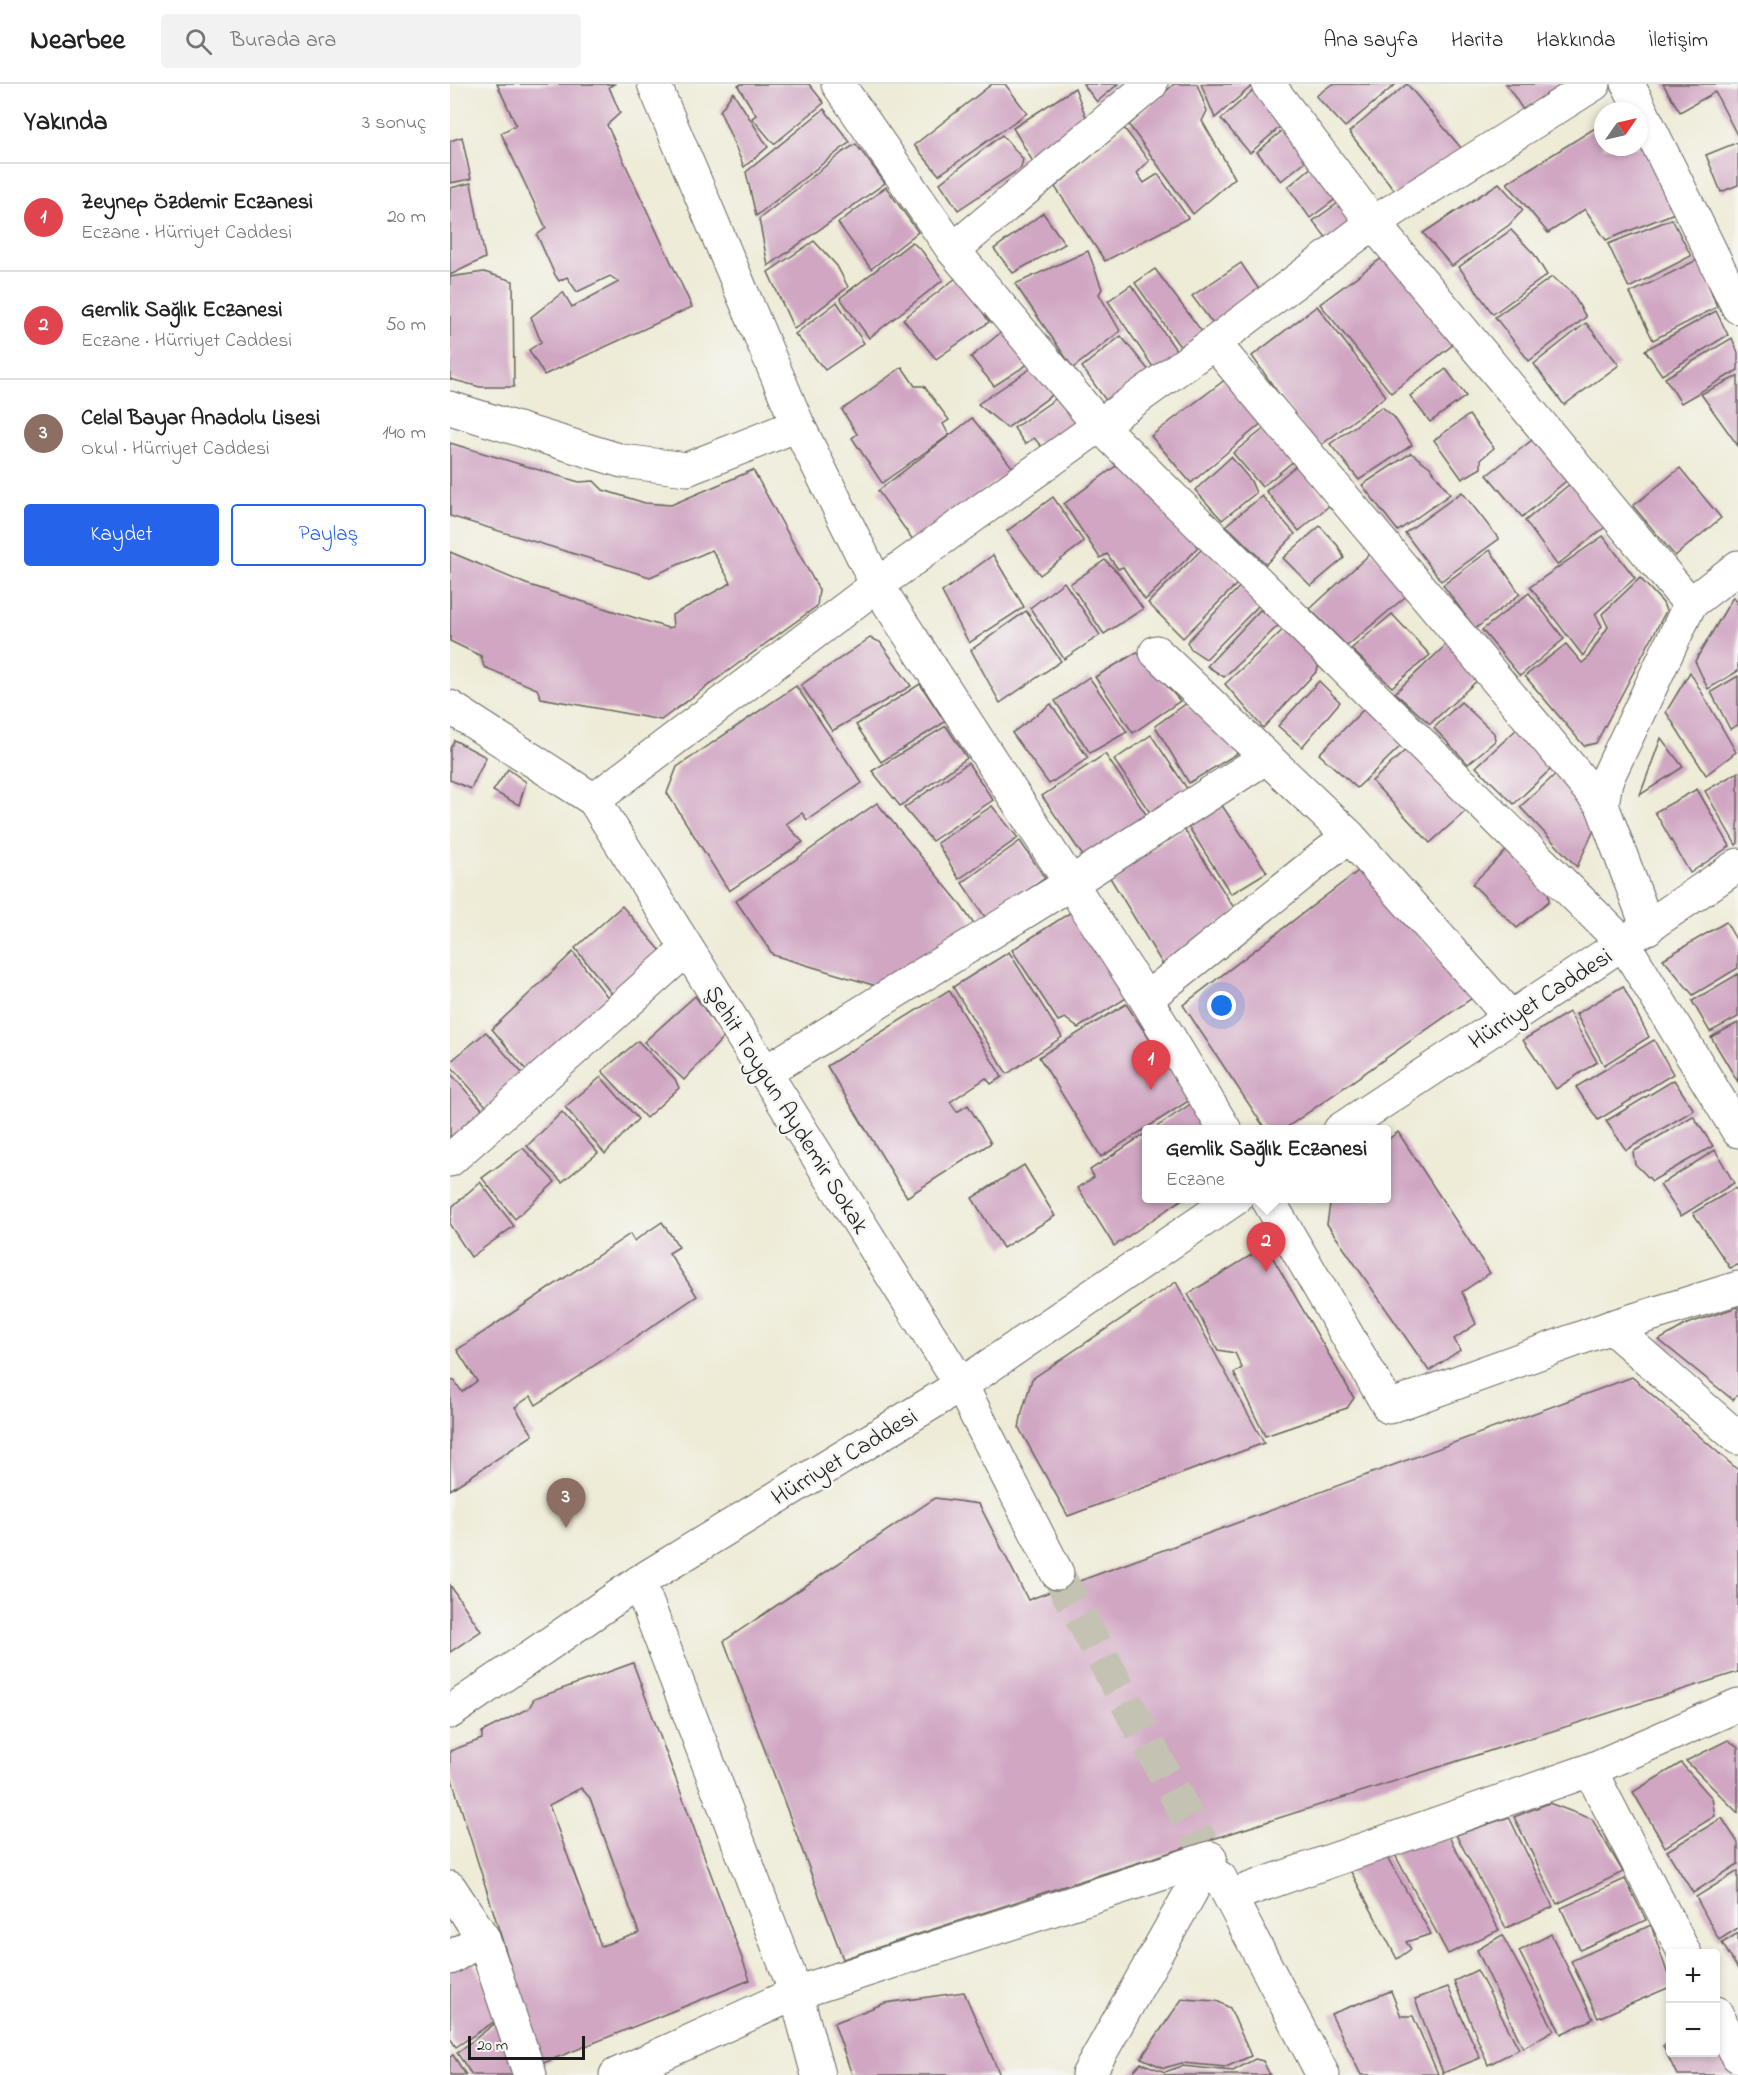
<!DOCTYPE html>
<html lang="tr">
<head>
<meta charset="utf-8">
<style>
	body { margin:0; font-family:"Indie Flower",sans-serif; background:#f2f2f2; color:#222 }
	.controls { position:absolute; right:18px; bottom:18px; display:grid; overflow:hidden; border-radius:6px; box-shadow:0 3px 9px #0003 }
	.controls button { width:54px; height:54px; display:grid; place-items:center; padding:0; border:0; border-bottom:2px solid #e0e0e0; background:#fff; color:#222; font:30px sans-serif }
	.compass { position:absolute; left:1144px; top:18px; width:54px; height:54px; border-radius:50%; background:#fff; box-shadow:0 3px 9px #0003; rotate:56deg }
	.scale { position:absolute; left:18px; bottom:15px; width:117px; box-sizing:border-box; padding-left:6px; border:3px solid #1c1c1c; border-top:0; font-size:16px; line-height:21px; white-space:nowrap; color:#1c1c1c; -webkit-text-stroke:4px #f6f6f2; paint-order:stroke }
	.you { position:absolute; left:772px; top:922px; width:21px; height:21px; margin:-15px; border:4px solid #fff; border-radius:50%; background:#1a73e8; box-shadow:0 0 0 9px #1a73e833 }
	.badge { display:grid; place-items:center; width:39px; height:39px; border-radius:50%; background:#2563eb; color:#fff; font-size:20px; font-weight:700 }
	.pin { position:absolute; translate:-50% -50px; filter:drop-shadow(0 2px 3px #0008) }
	.pin::after { content:''; position:absolute; top:32px; width:21px; height:18px; background:inherit; clip-path:polygon(0 0,100% 0,50% 100%) }
	.popup { position:absolute; left:692px; top:1041px; width:249px; height:78px; box-sizing:border-box; display:grid; place-content:center; border-radius:6px; background:#fff; filter:drop-shadow(0 2px 4px #0005); font-size:20px; white-space:nowrap; color:#767676 }
	.popup b { font-size:22px; color:#222 }
	.popup::after { content:''; position:absolute; left:50%; top:100%; margin-left:-12px; border:12px solid transparent; border-top-color:#fff }
	.list { margin:0; padding:0; list-style:none }
	h2 { display:flex; justify-content:space-between; align-items:center; height:78px; margin:0; padding:0 24px; font-size:26px }
	h2 small { font-size:20px; font-weight:400; color:#767676 }
	.list li { display:grid; grid-template-columns:39px 1fr auto; gap:18px; align-items:center; box-sizing:border-box; height:108px; padding:0 24px; border-top:2px solid #e0e0e0 }
	.list b { display:block; font-size:22px; white-space:nowrap }
	.list p { margin:0; font-size:20px; white-space:nowrap; color:#767676 }
	.list em { font-size:20px; font-style:normal; color:#767676 }
	.actions { display:flex; gap:12px; padding:18px 24px }
	.actions a { flex:1; padding:14px 0; border:2px solid #2563eb; border-radius:6px; text-align:center; font-size:21px; color:#2563eb }
	.actions .main { background:#2563eb; color:#fff }
	.icon { flex:none; width:33px; height:33px; fill:none; stroke:currentColor; stroke-width:2; stroke-linecap:round; stroke-linejoin:round }
	.map { position:relative; flex:none; width:1288px; height:1991px; overflow:hidden }
	header { display:flex; align-items:center; gap:36px; box-sizing:border-box; height:84px; padding:0 30px; background:#fff; border-bottom:2px solid #e0e0e0 }
	header strong { font-size:28px }
	nav { display:flex; gap:33px; margin-inline-start:auto; font-size:21px }
	.search { width:420px; height:54px; background:#f2f2f2; display:flex; align-items:center; gap:15px; box-sizing:border-box; padding:0 21px; border-radius:6px; color:#767676; font-size:22px }
	main { display:flex }
	aside { flex:1; background:#fff }
	.map>svg:first-child { display:block }
</style>
</head>
<body>
<header>
<strong>Nearbee</strong>
<div class="search"><svg class="icon" aria-label="search" viewBox="0 0 24 24"><circle cx="10" cy="10" r="6"/><path d="M15 15l6 6"/></svg>Burada ara</div>
<nav><a>Ana sayfa</a><a>Harita</a><a>Hakkında</a><a>İletişim</a></nav>
</header>
<main>
<aside>
<h2>Yakında<small>3 sonuç</small></h2>
<ul class="list">
<li><span class="badge" style="background:#e0444e">1</span><div><b>Zeynep Özdemir Eczanesi</b><p>Eczane · Hürriyet Caddesi</p></div><em>20 m</em></li>
<li><span class="badge" style="background:#e0444e">2</span><div><b>Gemlik Sağlık Eczanesi</b><p>Eczane · Hürriyet Caddesi</p></div><em>50 m</em></li>
<li><span class="badge" style="background:#8d6e63">3</span><div><b>Celal Bayar Anadolu Lisesi</b><p>Okul · Hürriyet Caddesi</p></div><em>140 m</em></li>
</ul>
<div class="actions"><a class="main">Kaydet</a><a>Paylaş</a></div>
</aside>
<div class="map">
<svg width="1288" height="1991" viewBox="0 0 1288 1991">
	<rect width="100%" height="100%" fill="#f6f6f2"/>
	<filter id="ink" filterUnits="userSpaceOnUse"><feTurbulence type="fractalNoise" baseFrequency=".0167" numOctaves="2"/><feDisplacementMap in="SourceGraphic" scale="12" xChannelSelector="R" yChannelSelector="G"/><feConvolveMatrix kernelMatrix="1 2 1 2 8 2 1 2 1" color-interpolation-filters="sRGB"/></filter>
	<filter id="wash" filterUnits="userSpaceOnUse"><feTurbulence type="fractalNoise" baseFrequency=".008" numOctaves="4" result="noise"/><feDisplacementMap in="SourceGraphic" scale="24" xChannelSelector="R" yChannelSelector="G"/><feGaussianBlur stdDeviation="1.35" result="paint"/><feColorMatrix in="noise" values="0 0 0 0 0 0 0 0 0 0 0 0 0 0 0 0 0 1.4 0 .05"/><feComposite in="paint" operator="in"/></filter>
	<g filter="url(#wash)">
		<rect width="100%" height="100%" fill="#eeebd7"/>
		<g id="blocks">
			<g fill="#d0a6c2" fill-rule="evenodd">
				<path d="M47,0H164L159,3L170,29L157,41L242,223L94,291L79,266L91,258L81,233L113,208L122,223L169,198L160,192L127,208L117,193L109,197L105,191L87,151L96,144L51,49L66,41Z"/>
				<path d="M291,0H359L374,19L324,60L302,34L306,31L288,2Z"/>
				<path d="M542,0H555L577,29L489,91L464,61Z"/>
				<path d="M633,0H668L647,18Z"/>
				<path d="M724,0H747L757,27L752,37L785,94L743,130L679,41Z"/>
				<path d="M751,0H804L765,34Z"/>
				<path d="M882,0H946L895,43L866,12Z"/>
				<path d="M957,0L1012,65L949,112L899,48Z"/>
				<path d="M1056,0H1113L1073,26Z"/>
				<path d="M1213,0H1288V53L1265,8L1230,28Z"/>
				<path d="M808,2L837,37L800,69L771,35Z"/>
				<path d="M625,4L639,41L583,78L563,44Z"/>
				<path d="M283,8L318,63L294,83L270,27Z"/>
				<path d="M374,25L400,58L306,132L296,88Z"/>
				<path d="M1153,39V63H1189V48L1227,128L1156,156L1135,125L1098,149L1057,99Z"/>
				<path d="M839,41L863,71L831,97L807,68Z"/>
				<path d="M674,44L699,77L687,89L694,99L708,90L738,134L655,177L605,103Z"/>
				<path d="M552,51L573,75L571,84L508,126L490,99Z"/>
				<path d="M12,53L21,95L0,99V57Z"/>
				<path d="M1288,58V101L1271,108L1256,71Z"/>
				<path d="M406,60L435,99L318,182L309,135L393,68Z"/>
				<path d="M870,76L895,108L860,134L838,103Z"/>
				<path d="M21,99L35,174L0,191V104Z"/>
				<path d="M1049,99L1073,126L1059,141L1002,182L973,149Z"/>
				<path d="M436,103L468,148L421,185L388,139Z"/>
				<path d="M895,114L914,141L883,162L863,137Z"/>
				<path d="M593,129L615,160L563,189L544,165Z"/>
				<path d="M1222,135L1241,172L1179,204L1158,160Z"/>
				<path d="M1061,146L1084,170L1097,191L1043,230L1009,183Z"/>
				<path d="M364,157L387,182L398,203L344,245L318,188Z"/>
				<path d="M462,158L472,167L493,196L419,254L390,214Z"/>
				<path d="M638,167L652,205L649,210L670,247L623,284L565,200Z"/>
				<path d="M940,168L1009,256L941,309L870,220Z"/>
				<path d="M1249,175L1267,223L1203,256L1180,209Z"/>
				<path d="M791,179L812,210L766,244L742,212Z"/>
				<path d="M705,185L756,253L735,270L685,199Z"/>
				<path d="M34,188L63,197L64,303H30L0,295V193Z"/>
				<path d="M1102,193L1122,209L1136,233L1079,277L1045,233Z"/>
				<path d="M506,194L526,217L539,238L486,275L453,235Z"/>
				<path d="M681,201L731,273L707,289L658,217Z"/>
				<path d="M387,218L414,259L375,286L345,250Z"/>
				<path d="M867,222L936,312L867,364L802,272Z"/>
				<path d="M1266,227L1278,251L1212,291L1195,266Z"/>
				<path d="M1136,239L1169,281L1114,321L1084,280Z"/>
				<path d="M555,245L581,278L544,302L521,273Z"/>
				<path d="M671,252L704,293L662,325L632,283Z"/>
				<path d="M1282,254L1288,269V286L1231,319L1215,294Z"/>
				<path d="M586,281L606,308L557,344L528,320Z"/>
				<path d="M452,283L465,302H474L499,336L493,340L499,351L432,399L402,354L407,350L392,326Z"/>
				<path d="M996,285L1016,312L980,338L960,312Z"/>
				<path d="M1288,292V362L1251,310Z"/>
				<path d="M776,295L813,338L741,399L701,352Z"/>
				<path d="M611,311L638,343L601,373L584,354L575,360L564,344Z"/>
				<path d="M932,323L944,333L962,361L909,396L880,360Z"/>
				<path d="M1019,331L1044,364L1031,375V384L1012,395L984,356Z"/>
				<path d="M522,334L564,385L463,456L428,407Z"/>
				<path d="M820,340L846,375L812,403L783,369Z"/>
				<path d="M1086,353L1120,394L1072,433L1037,391Z"/>
				<path d="M0,359L129,398L144,397L153,406L195,419L221,421L303,386L369,506L367,522L211,636L91,614L87,605L34,583L31,572L0,557V468L76,500L218,544L223,543L222,531L281,499L262,466L200,493L0,432Z"/>
				<path d="M961,369L980,383L1000,410L948,447L912,401Z"/>
				<path d="M781,373L801,397L806,409L772,436L745,406Z"/>
				<path d="M677,374L755,457L695,516L673,483L668,485L657,470L650,474L614,420Z"/>
				<path d="M847,381L880,421L849,447L816,407Z"/>
				<path d="M1230,384L1271,434L1225,472L1183,422Z"/>
				<path d="M1121,399L1159,440L1107,481L1075,437Z"/>
				<path d="M1012,408L1049,455L991,497L955,449Z"/>
				<path d="M812,412L845,450L816,480L776,441Z"/>
				<path d="M603,413L634,458L590,491L557,447Z"/>
				<path d="M870,442L888,462L894,474L861,502L833,474Z"/>
				<path d="M1153,452L1185,494L1145,530L1152,542L1133,572L1080,503Z"/>
				<path d="M755,462L788,499L733,554L698,519Z"/>
				<path d="M1040,466L1070,510L1025,545L993,501Z"/>
				<path d="M922,468L961,508L897,562L860,525Z"/>
				<path d="M543,471L574,523L519,559L492,508Z"/>
				<path d="M655,476L669,490L693,525L654,550L620,500Z"/>
				<path d="M1190,494L1213,519L1216,527L1146,659L1134,662L1075,592L1116,560L1132,579L1137,575L1158,543L1152,530Z"/>
				<path d="M614,498L650,551L614,575L580,524Z"/>
				<path d="M793,499L811,519L756,575L741,565L737,558Z"/>
				<path d="M1079,509L1114,555L1070,592L1032,546Z"/>
				<path d="M1283,513L1288,521V587L1258,605L1245,577Z"/>
				<path d="M810,526L830,540L774,593L757,582Z"/>
				<path d="M576,527L611,577L550,619L521,566Z"/>
				<path d="M942,530L980,571L942,603L901,565Z"/>
				<path d="M836,543L870,577L867,587L813,644L775,600Z"/>
				<path d="M420,554L430,558L461,602L382,647L351,601Z"/>
				<path d="M999,558L1031,593L980,640L945,609Z"/>
				<path d="M687,568L730,617L683,649L645,593Z"/>
				<path d="M1240,588L1286,668L1256,691L1216,628Z"/>
				<path d="M1288,592V641L1280,645L1261,608Z"/>
				<path d="M639,593L677,648L640,669L605,617Z"/>
				<path d="M869,597L890,618L852,663L828,642Z"/>
				<path d="M470,600L495,638L431,678L406,641Z"/>
				<path d="M346,602L412,699L357,736L352,729L336,740L353,758L279,807L217,709L227,683Z"/>
				<path d="M1011,618L1044,649L1045,657L1018,680L984,644Z"/>
				<path d="M737,619L788,669L739,699L705,642Z"/>
				<path d="M601,620L638,674L599,700L562,649Z"/>
				<path d="M919,620L955,658L907,704L869,670Z"/>
				<path d="M496,642L517,674L450,722L422,687Z"/>
				<path d="M1069,643L1103,683L1064,720L1026,683Z"/>
				<path d="M701,651L740,709L703,733L664,676Z"/>
				<path d="M1211,654L1233,683L1190,711Z"/>
				<path d="M4,656L36,673L21,705L0,696V665Z"/>
				<path d="M960,662L1018,725L980,759L922,697Z"/>
				<path d="M655,670L700,736L635,775L592,712Z"/>
				<path d="M518,679L543,716L482,757L454,724Z"/>
				<path d="M58,685L76,698L69,721L43,707Z"/>
				<path d="M1108,688L1146,733L1143,748L1127,783L1070,723Z"/>
				<path d="M1288,688V759L1286,761L1255,707Z"/>
				<path d="M1247,705L1280,762L1240,789L1205,728Z"/>
				<path d="M427,719L507,816L526,843L426,902L323,871L286,817Z"/>
				<path d="M771,720L817,788L781,810L738,742Z"/>
				<path d="M542,722L568,754L509,795L487,759Z"/>
				<path d="M734,745L786,827L713,881L659,792Z"/>
				<path d="M570,757L595,794L537,836L512,799Z"/>
				<path d="M1057,766L1098,805L1099,817L1067,844L1022,800Z"/>
				<path d="M912,784L1022,914L833,1046H816L733,921Z"/>
				<path d="M172,822L211,867L166,915L125,864Z"/>
				<path d="M621,828L678,913L628,944L615,934L608,937L562,866Z"/>
				<path d="M1276,838L1288,859V884L1243,911L1213,875Z"/>
				<path d="M123,868L163,920L82,993L42,945Z"/>
				<path d="M559,868L612,953L557,990L503,903Z"/>
				<path d="M1288,890V933L1260,948L1242,917Z"/>
				<path d="M1173,902L1199,953L1154,981L1126,930Z"/>
				<path d="M499,906L552,993L541,1000L536,994L500,1018L507,1028L518,1021L541,1059L457,1113L377,982Z"/>
				<path d="M245,912L274,953L234,996L194,958Z"/>
				<path d="M676,920L740,1016L651,1073L589,973Z"/>
				<path d="M1119,928L1147,978L1106,1005L1073,956Z"/>
				<path d="M1288,939V998L1261,953Z"/>
				<path d="M36,948L79,997L43,1030L0,981V978Z"/>
				<path d="M1204,956L1223,990L1148,1036L1126,1003Z"/>
				<path d="M188,957L225,995L229,1004L196,1034L152,987Z"/>
				<path d="M0,989L40,1034L0,1064Z"/>
				<path d="M151,993L188,1035L155,1070L115,1023Z"/>
				<path d="M1224,996L1244,1026L1176,1066L1156,1037Z"/>
				<path d="M742,1019L759,1046H702Z"/>
				<path d="M112,1028L148,1069L112,1098L77,1062Z"/>
				<path d="M1243,1032L1263,1062L1202,1097L1185,1080L1183,1068Z"/>
				<path d="M948,1048L1040,1189L1012,1208L1026,1240L1004,1255L1010,1266L979,1287L877,1140L881,1114H936V1057Z"/>
				<path d="M696,1049V1114H734L664,1162L628,1104L644,1093L640,1086Z"/>
				<path d="M73,1064L105,1098L65,1135L32,1094Z"/>
				<path d="M1265,1066L1284,1099L1231,1132L1210,1101Z"/>
				<path d="M574,1081L605,1132L553,1164L522,1114Z"/>
				<path d="M30,1098L64,1142L21,1173L0,1141V1136L3,1122Z"/>
				<path d="M1285,1104L1288,1108V1181L1280,1184L1243,1129Z"/>
				<path d="M212,1138L229,1163L219,1169L247,1212L86,1321L81,1312L65,1323L83,1351L0,1406V1298L4,1296L12,1308L27,1297L7,1266L180,1150L184,1157Z"/>
				<path d="M816,1162L904,1314L897,1324L815,1352L784,1289L792,1284L785,1269L768,1266L738,1210Z"/>
				<path d="M726,1198L814,1359L618,1432L569,1344L572,1328L582,1295Z"/>
				<path d="M1288,1223V1310L1283,1316L1209,1256L1237,1240Z"/>
				<path d="M1182,1293L1288,1386V1588L599,1807L393,1875L274,1557L485,1414L529,1420L578,1516Z"/>
				<path d="M0,1501L31,1547L0,1568Z"/>
				<path d="M183,1579L300,1896L91,1980L0,1689V1667L32,1655V1648L79,1624L84,1615ZM131,1704L140,1714L189,1849L151,1862L99,1721Z"/>
				<path d="M1278,1656L1288,1663V1729L1236,1677Z"/>
				<path d="M1231,1679L1262,1714L1265,1732L1215,1763L1183,1708Z"/>
				<path d="M1099,1719L1142,1735L1173,1788L1107,1820L1064,1733Z"/>
				<path d="M1059,1733L1103,1823L1056,1844L1006,1751Z"/>
				<path d="M1272,1734L1288,1759V1780L1243,1809L1217,1767Z"/>
				<path d="M997,1749L1049,1846L998,1870L942,1765Z"/>
				<path d="M933,1766L981,1850L956,1858L961,1865L947,1875L898,1782Z"/>
				<path d="M1288,1787V1844L1269,1856L1246,1813Z"/>
				<path d="M1175,1795L1196,1836L1130,1866L1111,1824Z"/>
				<path d="M1201,1841L1220,1897V1903L1148,1934L1121,1877Z"/>
				<path d="M1288,1849V1885L1272,1859Z"/>
				<path d="M1101,1850L1143,1935L1111,1950L1069,1867Z"/>
				<path d="M1052,1851L1104,1946L1073,1964L1027,1866Z"/>
				<path d="M18,1871L54,1931L6,1963L0,1954V1883Z"/>
				<path d="M1027,1886L1069,1965L1038,1981L1004,1897Z"/>
				<path d="M998,1903L1030,1974L993,1989L965,1915Z"/>
				<path d="M941,1907L951,1932H963L988,1990L911,1991L881,1930Z"/>
				<path d="M514,1908L550,1991H402L384,1939L435,1919Z"/>
				<path d="M732,1915L767,1917L780,1924L801,1972L776,1983L732,1979L714,1984L691,1974Z"/>
				<path d="M48,1937L71,1991H22L7,1969Z"/>
				<path d="M1266,1943L1288,1981V1991H1227L1213,1962L1220,1959V1968H1266Z"/>
				<path d="M3,1971L16,1991H0V1973Z"/>
				<path d="M805,1975L813,1977L820,1991H680L691,1979L715,1988L732,1982L783,1987Z"/>
			</g>
		</g>
	</g>
	<g filter="url(#ink)">
		<use href="#blocks" fill-opacity="0" stroke="#66645d" stroke-width="1.5"/>
		<g fill="none" stroke-linecap="round" stroke-linejoin="round">
			<path stroke="#c4c2b2" stroke-width="33" stroke-dasharray="33 16" stroke-linecap="butt" d="M607,1489L752,1760"/>
			<g stroke="#66645d" stroke-width="35">
				<g id="minor">
					<path d="M204,0L348,341L427,501L696,915L775,1046"/>
					<path d="M388,0L503,166L649,341L1174,860L1288,1047"/>
					<path d="M818,0L923,139L1240,520"/>
					<path d="M1178,0L1288,223"/>
					<path d="M503,166L701,0"/>
					<path d="M764,259L1152,721"/>
					<path d="M0,324L172,377L237,385L348,341"/>
					<path d="M706,568L899,752L1060,933"/>
					<path d="M0,623L144,716L511,1301L607,1489"/>
					<path d="M144,716L427,501L764,259L923,139L1144,0"/>
					<path d="M1198,844L1152,721L1156,697L1240,520L1288,483"/>
					<path d="M696,915L899,752"/>
					<path d="M314,989L621,799L815,674"/>
					<path d="M890,1046C1023,957 1157,872 1288,781"/>
					<path d="M0,1076L237,865"/>
					<path d="M817,1114L939,1323L1161,1243L1288,1204"/>
					<path d="M1161,1243L1288,1354"/>
					<path d="M189,1498L346,1909L760,1774"/>
					<path d="M0,1628L189,1498L511,1301L786,1114"/>
					<path d="M1140,1686L1235,1870"/>
					<path d="M770,1794L873,1991"/>
					<path d="M0,1804L33,1854L80,1991"/>
					<path d="M780,1812L1140,1686L1288,1621"/>
					<path d="M0,1874L33,1854"/>
					<path d="M1266,1929L1288,1972"/>
					<path d="M166,1991L346,1909L368,1991"/>
					<path d="M638,1991L760,1774"/>
				</g>
			</g>
			<use href="#minor" stroke="#fff" stroke-width="33"/>
		</g>
	</g>
	<g text-anchor="middle" stroke-width="5" stroke-linejoin="round" paint-order="stroke">
		<g font-size="24" fill="#1c1c1c" stroke="#f6f6f2">
			<text transform="translate(1090 914) rotate(-33)" y="8">Hürriyet Caddesi</text>
			<text transform="translate(338 1025) rotate(58)" y="8">Şehit Toygun Aydemir Sokak</text>
			<text transform="translate(394 1372) rotate(-31)" y="8">Hürriyet Caddesi</text>
		</g>
	</g>
</svg>
<div class="controls">
<button>+</button>
<button>−</button>
</div>
<svg class="compass" viewBox="-18 -18 36 36"><path d="M0-13l5 13h-10z" fill="#e53935"/><path d="M0 13l5-13h-10z" fill="#767676"/></svg>
<div class="scale">20 m</div>
<div class="you"></div>
<div class="pin badge" style="left:701px;top:1006px;background:#e0444e">1</div>
<div class="pin badge" style="left:816px;top:1188px;background:#e0444e">2</div>
<div class="popup"><b>Gemlik Sağlık Eczanesi</b>Eczane</div>
<div class="pin badge" style="left:116px;top:1444px;background:#8d6e63">3</div>
</div>
</main>
</body>
</html>
